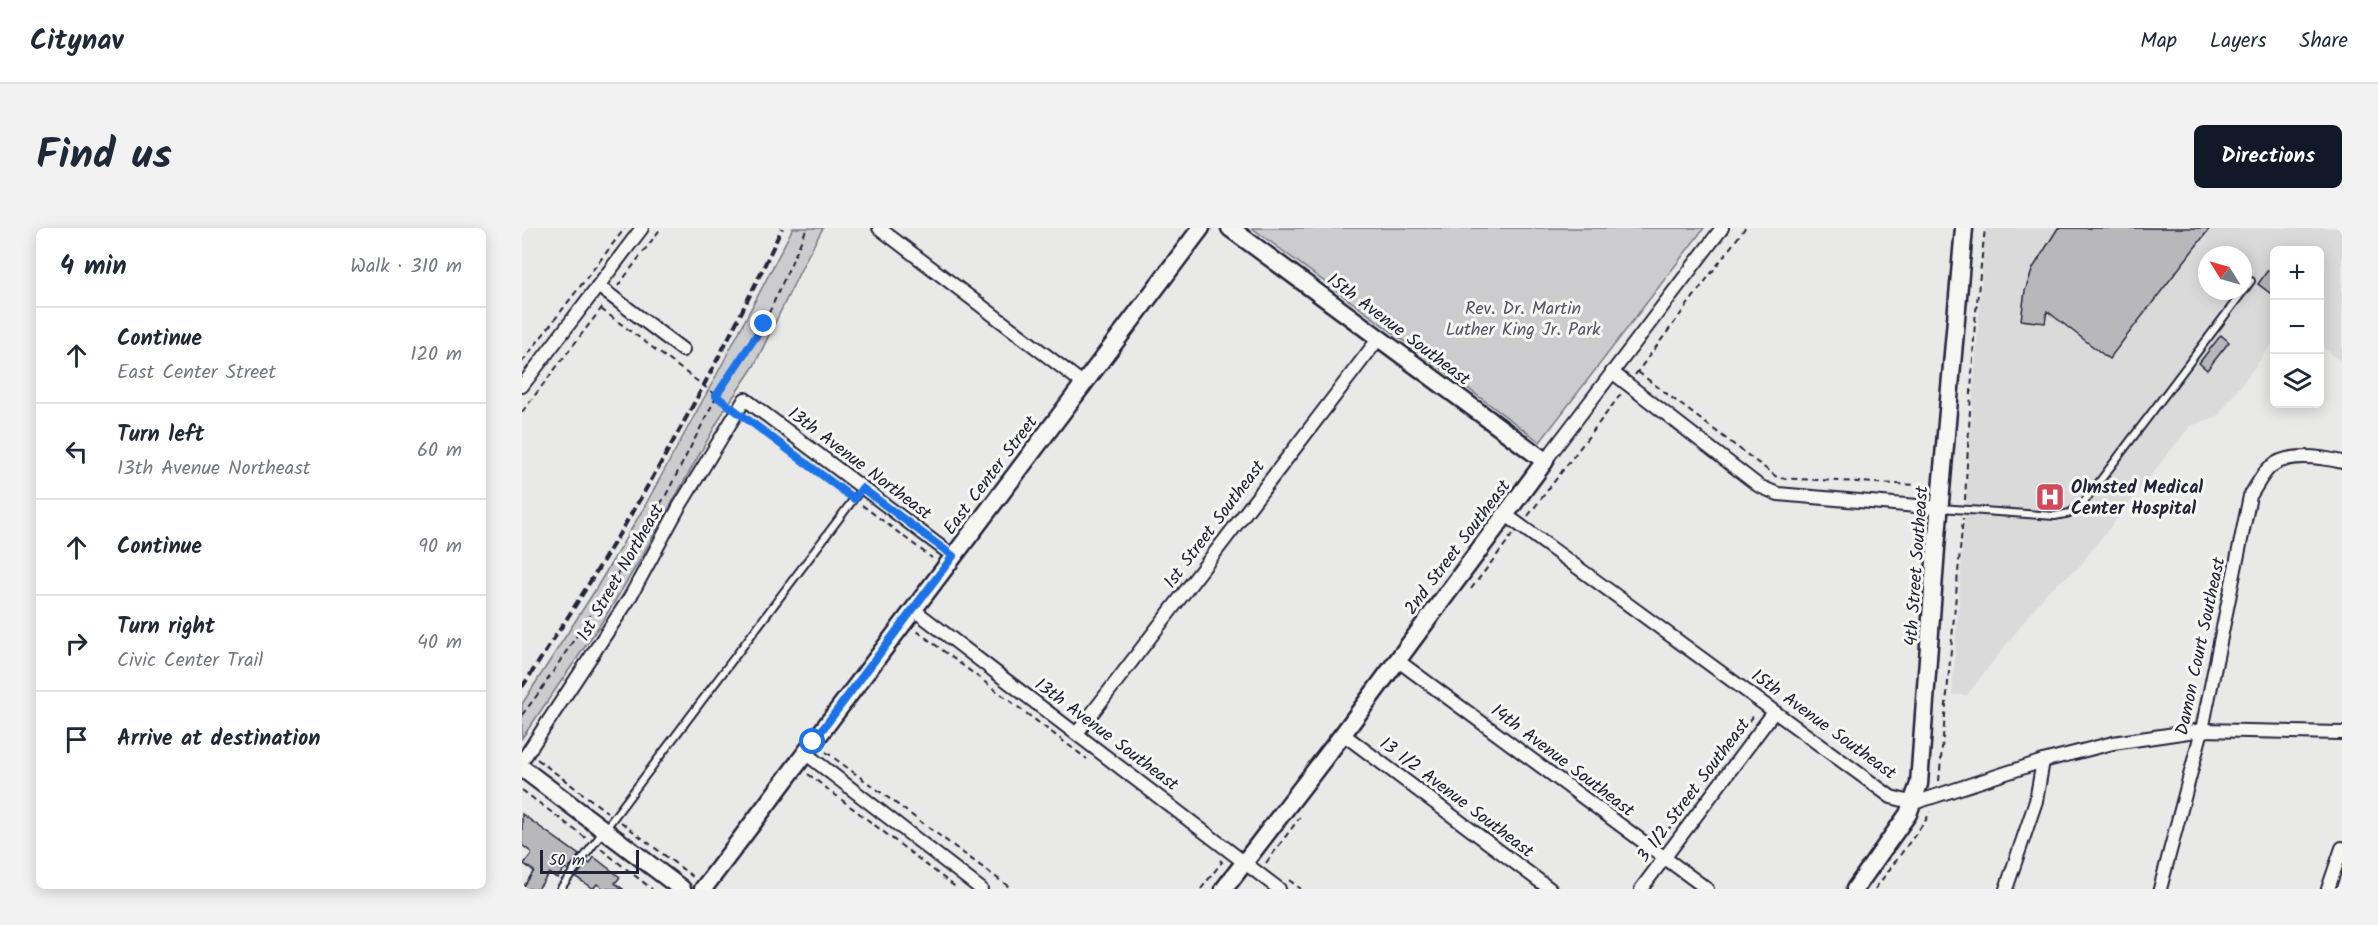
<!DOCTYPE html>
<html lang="en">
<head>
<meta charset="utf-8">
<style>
	body { margin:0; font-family:Kalam,sans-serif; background:#f2f2f3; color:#1f2937 }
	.controls { position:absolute; right:18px; top:18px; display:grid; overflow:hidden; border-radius:9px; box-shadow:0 3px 15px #0003 }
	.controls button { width:54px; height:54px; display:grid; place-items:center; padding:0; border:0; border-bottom:2px solid #e0e1e3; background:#fff; color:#1f2937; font:30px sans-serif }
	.compass { position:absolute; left:1676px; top:18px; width:54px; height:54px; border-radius:50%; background:#fff; box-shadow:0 3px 15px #0003; rotate:307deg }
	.scale { position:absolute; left:18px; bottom:15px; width:99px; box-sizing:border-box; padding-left:6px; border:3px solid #22223b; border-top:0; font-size:16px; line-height:21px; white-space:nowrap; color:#22223b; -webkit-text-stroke:4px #f6f6f2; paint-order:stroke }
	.stop { position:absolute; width:18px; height:18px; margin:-14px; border:4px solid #1a73e8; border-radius:50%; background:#fff }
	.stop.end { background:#1a73e8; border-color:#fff; box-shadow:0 2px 6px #0008 }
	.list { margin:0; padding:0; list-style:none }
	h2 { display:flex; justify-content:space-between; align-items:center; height:78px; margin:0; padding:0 24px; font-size:26px }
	h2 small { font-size:20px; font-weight:400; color:#747a83 }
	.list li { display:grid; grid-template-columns:39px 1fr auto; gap:18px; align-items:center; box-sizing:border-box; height:96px; padding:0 24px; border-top:2px solid #e0e1e3 }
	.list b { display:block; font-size:22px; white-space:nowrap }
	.list p { margin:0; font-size:20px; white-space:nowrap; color:#747a83 }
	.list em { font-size:20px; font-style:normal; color:#747a83 }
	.icon { flex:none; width:33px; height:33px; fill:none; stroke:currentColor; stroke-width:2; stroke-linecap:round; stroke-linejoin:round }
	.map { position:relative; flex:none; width:1820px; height:661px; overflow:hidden; border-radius:9px }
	header { display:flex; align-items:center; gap:36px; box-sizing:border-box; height:84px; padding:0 30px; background:#fff; border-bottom:2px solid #e0e1e3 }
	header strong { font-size:28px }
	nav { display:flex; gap:33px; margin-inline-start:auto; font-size:21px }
	.intro { display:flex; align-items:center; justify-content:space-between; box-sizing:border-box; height:144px; padding:0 36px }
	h1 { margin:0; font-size:42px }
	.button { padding:15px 27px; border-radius:9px; background:#111827; color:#fff; font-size:21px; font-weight:700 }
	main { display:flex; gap:36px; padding:0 36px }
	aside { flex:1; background:#fff; border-radius:9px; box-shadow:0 3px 15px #0003 }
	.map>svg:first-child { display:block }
</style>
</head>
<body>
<header>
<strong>Citynav</strong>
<nav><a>Map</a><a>Layers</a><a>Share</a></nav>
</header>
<div class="intro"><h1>Find us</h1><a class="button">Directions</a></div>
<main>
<aside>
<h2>4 min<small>Walk · 310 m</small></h2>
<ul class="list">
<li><svg class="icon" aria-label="ahead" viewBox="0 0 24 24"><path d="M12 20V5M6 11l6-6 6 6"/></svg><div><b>Continue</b><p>East Center Street</p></div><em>120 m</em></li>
<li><svg class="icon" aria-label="left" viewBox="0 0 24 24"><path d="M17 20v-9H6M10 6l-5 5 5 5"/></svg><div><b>Turn left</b><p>13th Avenue Northeast</p></div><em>60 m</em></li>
<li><svg class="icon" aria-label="ahead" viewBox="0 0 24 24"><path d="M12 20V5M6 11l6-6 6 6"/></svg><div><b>Continue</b></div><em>90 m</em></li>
<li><svg class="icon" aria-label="right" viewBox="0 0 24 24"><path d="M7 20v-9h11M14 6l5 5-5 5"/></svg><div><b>Turn right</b><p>Civic Center Trail</p></div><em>40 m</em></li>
<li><svg class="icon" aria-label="arrive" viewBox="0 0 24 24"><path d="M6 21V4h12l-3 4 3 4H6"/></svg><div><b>Arrive at destination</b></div></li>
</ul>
</aside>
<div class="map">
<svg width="1820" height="661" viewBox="0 0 1820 661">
	<rect width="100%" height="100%" fill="#e9e9e7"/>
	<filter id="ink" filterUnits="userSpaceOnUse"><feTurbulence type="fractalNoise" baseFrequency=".0167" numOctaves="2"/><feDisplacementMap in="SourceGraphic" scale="12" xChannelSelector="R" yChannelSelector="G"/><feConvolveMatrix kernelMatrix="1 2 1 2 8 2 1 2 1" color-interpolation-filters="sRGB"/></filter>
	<g filter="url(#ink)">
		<path fill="#dadada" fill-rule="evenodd" d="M1463,0H1820V134L1798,117V22H1752V113L1696,188L1668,198L1556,340L1526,363L1445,467H1430ZM1685,27H1721V63H1685Z"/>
		<g fill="#ccccce" stroke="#777784" stroke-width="1.5">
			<path d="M271,0H301L284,31L232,138L203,181L116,335L82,391L0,510V476L72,364L120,283L193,150Z"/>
			<path d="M730,0H1182L1018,214Z"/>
		</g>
		<g fill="#b8b8bc" stroke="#22223b" stroke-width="1.5">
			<path d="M1536,0H1688L1587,131L1525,83L1523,95L1499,92L1503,63L1511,40Z"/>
			<path d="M1746,42L1752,46V68L1736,56Z"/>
			<path d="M1699,107L1707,114L1685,142L1677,135Z"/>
			<path d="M0,586L57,627L46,642L43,640L35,650L27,645L16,661H0L12,643L2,636L10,625L0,617Z"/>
			<path d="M72,629L98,649L93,655L101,661H82L75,656L71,661L54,649L65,634L68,636Z"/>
		</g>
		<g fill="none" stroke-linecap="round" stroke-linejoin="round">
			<g stroke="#22223b" stroke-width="10">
				<g id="lane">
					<path d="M1418,280L1533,288L1548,285L1562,274L1729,53"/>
					<path d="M38,661L340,260"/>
				</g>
			</g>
			<g stroke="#22223b" stroke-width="16">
				<g id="street">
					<path d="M357,0L562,156"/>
					<path d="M76,58L161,122"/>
					<path d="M1090,144L1237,258L1256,266L1418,280"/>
					<path d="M0,158L120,0"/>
					<path d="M1023,233L1200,0"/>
					<path d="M984,287L1369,569L1392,575L1521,533L1591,515L1680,502L1820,505"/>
					<path d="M391,381L757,661"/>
					<path d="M875,432L1185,661"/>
					<path d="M555,505L857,110"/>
					<path d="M821,506L1028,661"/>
					<path d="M283,525L459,661"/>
					<path d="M0,533L107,371L157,279L223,171L431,328"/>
					<path d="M1119,661L1252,484"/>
					<path d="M1484,661L1514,573L1521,533"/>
					<path d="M1638,661L1680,502L1728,268C1734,259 1739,248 1747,240C1764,224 1799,229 1820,234"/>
					<path d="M1806,661L1820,620"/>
				</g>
			</g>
			<g stroke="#22223b" stroke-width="21">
				<g id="secondary">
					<path d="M0,540L160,661"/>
					<path d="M181,661L679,0"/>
					<path d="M702,661L821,506L1023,233L708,0"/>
					<path d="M1333,661L1386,586L1397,556L1414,320L1442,0"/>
				</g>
			</g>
			<g stroke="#22223b" stroke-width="2" stroke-dasharray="6 4.5" stroke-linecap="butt">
				<path d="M96,58L139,0"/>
				<path d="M79,81L206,176"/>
				<path d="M0,134L103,0"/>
				<path d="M1116,144L1256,250L1395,257"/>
				<path d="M1113,147L1223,0"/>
				<path d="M0,184L82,77"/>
				<path d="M225,190L324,265"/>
				<path d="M1443,272L1453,93L1463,0"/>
				<path d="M340,277L410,330"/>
				<path d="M1006,288L1099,166"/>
				<path d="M949,361L991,306"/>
				<path d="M395,403L565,531"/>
				<path d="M0,487L19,462L95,346L144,267L203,152L242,96L285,0"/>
				<path d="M304,524L490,661"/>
				<path d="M15,531L85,584"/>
				<path d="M286,546L436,661"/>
				<path d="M1417,553L1441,290"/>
				<path d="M0,562L65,611"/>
				<path d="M99,594L171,649"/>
				<path d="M1139,611L1233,486"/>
				<path d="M79,621L130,661"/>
				<path d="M744,635L778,589"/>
				<path d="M767,652L779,661"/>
				<path d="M679,661L700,634L698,632"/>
				<path d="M1353,661L1404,592L1408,584"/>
			</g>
			<use href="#lane" stroke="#f6f6f2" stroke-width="6"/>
			<use href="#street" stroke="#f6f6f2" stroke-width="12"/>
			<use href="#secondary" stroke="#f6f6f2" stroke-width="16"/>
			<path stroke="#22223b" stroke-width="4" stroke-dasharray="9 4.5" stroke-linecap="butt" d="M0,459C98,313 186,160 260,0"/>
		</g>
	</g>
	<g fill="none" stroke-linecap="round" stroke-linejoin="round" filter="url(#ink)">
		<path stroke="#1a73e8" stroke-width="8" d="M242,96L194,168L332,271L340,260L431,328L291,514"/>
	</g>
	<defs>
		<g id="hospital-square" transform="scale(1.5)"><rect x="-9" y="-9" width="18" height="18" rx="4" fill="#d1495b" stroke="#f6f6f2"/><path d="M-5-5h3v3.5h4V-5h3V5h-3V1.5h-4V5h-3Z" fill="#fff"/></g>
	</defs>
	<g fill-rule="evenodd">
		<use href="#hospital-square" x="1528" y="269"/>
	</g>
	<g text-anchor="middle" stroke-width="6" stroke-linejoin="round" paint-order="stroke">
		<g font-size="18" fill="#555567" stroke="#f6f6f2">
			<text x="1001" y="86">Rev. Dr. Martin<tspan x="1001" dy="21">Luther King Jr. Park</tspan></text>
		</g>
		<g font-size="18" fill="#22223b" stroke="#f6f6f2">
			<text transform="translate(877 101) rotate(37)" y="6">15th Avenue Southeast</text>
			<text transform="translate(338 235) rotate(37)" y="6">13th Avenue Northeast</text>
			<text transform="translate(468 247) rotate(-53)" y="6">East Center Street</text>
			<text transform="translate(692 296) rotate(-53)" y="6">1st Street Southeast</text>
			<text transform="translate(935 319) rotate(-53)" y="6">2nd Street Southeast</text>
			<text transform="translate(1394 338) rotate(-86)" y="6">4th Street Southeast</text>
			<text transform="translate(98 344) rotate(-60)" y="6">1st Street Northeast</text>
			<text transform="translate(1678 418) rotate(-78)" y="6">Damon Court Southeast</text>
			<text transform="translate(1302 496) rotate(36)" y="6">15th Avenue Southeast</text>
			<text transform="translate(585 506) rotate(37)" y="6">13th Avenue Southeast</text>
			<text transform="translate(1041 532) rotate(37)" y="6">14th Avenue Southeast</text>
			<text transform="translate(1171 562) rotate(-53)" y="6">3 1/2 Street Southeast</text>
			<text transform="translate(935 569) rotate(37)" y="6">13 1/2 Avenue Southeast</text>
		</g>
		<g font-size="18" font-weight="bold" fill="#22223b" stroke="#f6f6f2" text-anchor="start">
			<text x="1549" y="265">Olmsted Medical<tspan x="1549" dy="21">Center Hospital</tspan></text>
		</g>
	</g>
</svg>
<div class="controls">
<button>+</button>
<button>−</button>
<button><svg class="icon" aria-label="layers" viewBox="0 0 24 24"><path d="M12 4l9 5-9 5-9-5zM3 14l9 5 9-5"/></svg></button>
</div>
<svg class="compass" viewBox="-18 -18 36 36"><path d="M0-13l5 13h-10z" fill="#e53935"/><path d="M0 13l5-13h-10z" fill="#747a83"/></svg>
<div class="scale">50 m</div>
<div class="stop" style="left:291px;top:514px"></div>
<div class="stop end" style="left:242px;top:96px"></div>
</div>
</main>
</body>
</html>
